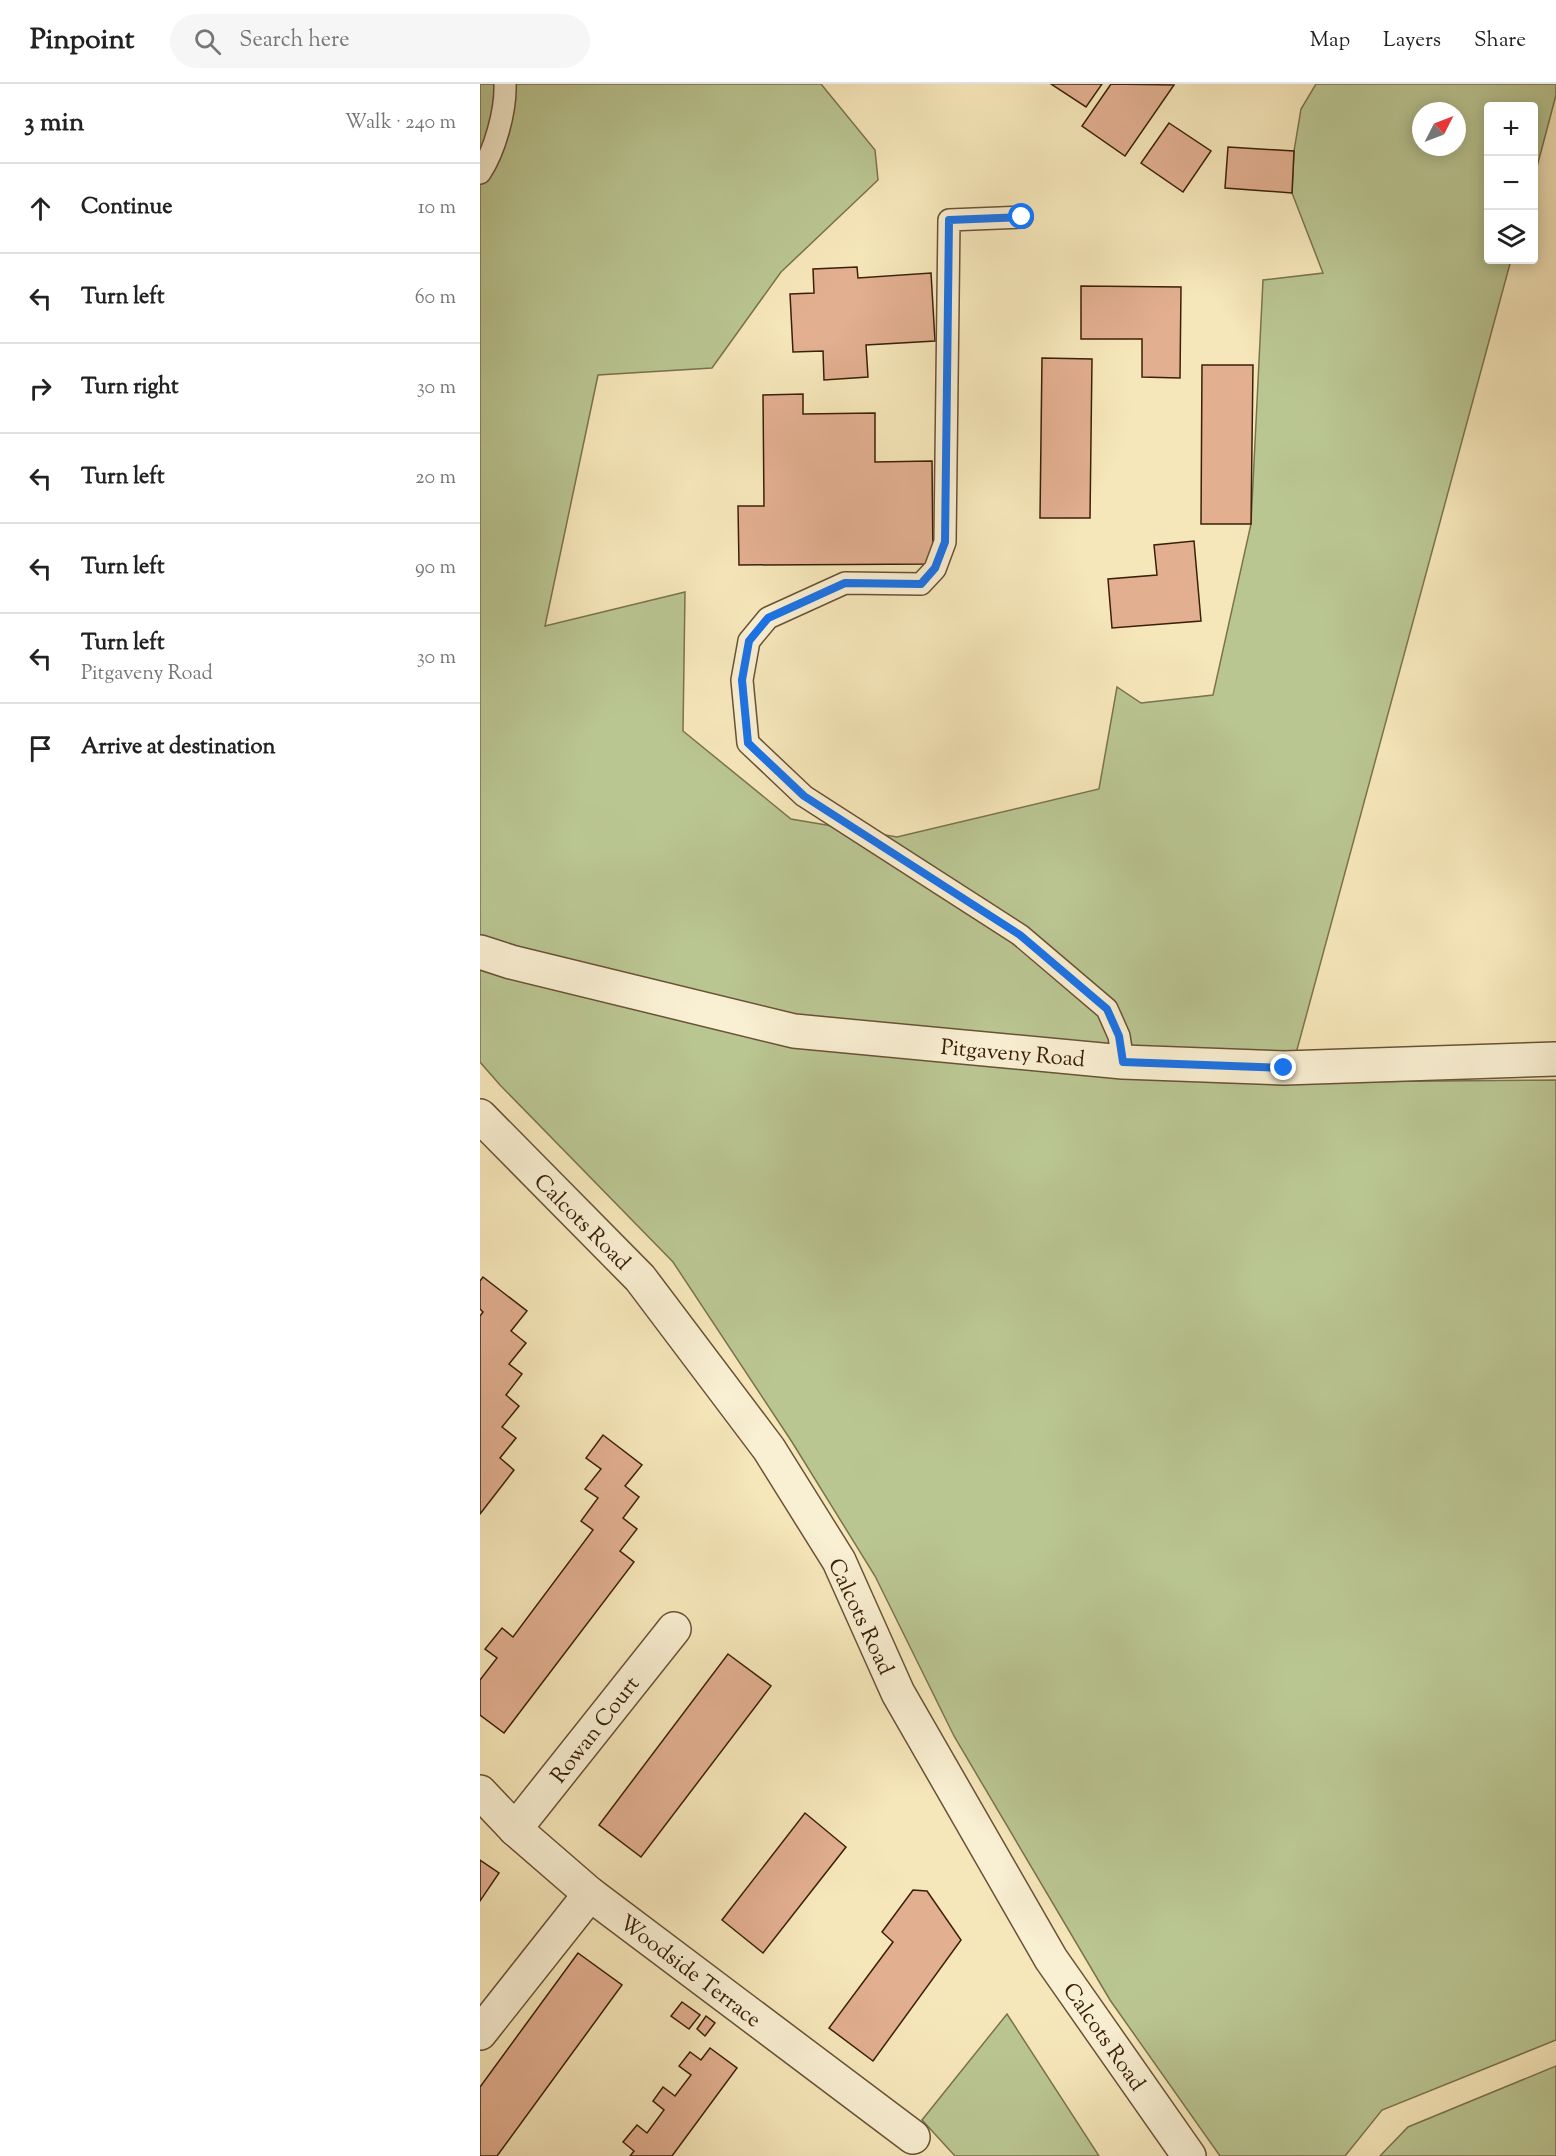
<!DOCTYPE html>
<html lang="en">
<head>
<meta charset="utf-8">
<style>
	body { margin:0; font-family:"Sorts Mill Goudy",serif; background:#f6f6f6; color:#222 }
	.controls { position:absolute; right:18px; top:18px; display:grid; overflow:hidden; border-radius:6px; box-shadow:0 3px 15px #0003 }
	.controls button { width:54px; height:54px; display:grid; place-items:center; padding:0; border:0; border-bottom:2px solid #e0e0e0; background:#fff; color:#222; font:30px sans-serif }
	.compass { position:absolute; left:932px; top:18px; width:54px; height:54px; border-radius:50%; background:#fff; box-shadow:0 3px 15px #0003; rotate:48deg }
	.stop { position:absolute; width:18px; height:18px; margin:-14px; border:4px solid #1a73e8; border-radius:50%; background:#fff }
	.stop.end { background:#1a73e8; border-color:#fff; box-shadow:0 2px 6px #0008 }
	.list { margin:0; padding:0; list-style:none }
	h2 { display:flex; justify-content:space-between; align-items:center; height:78px; margin:0; padding:0 24px; font-size:26px }
	h2 small { font-size:20px; font-weight:400; color:#767676 }
	.list li { display:grid; grid-template-columns:39px 1fr auto; gap:18px; align-items:center; box-sizing:border-box; height:90px; padding:0 24px; border-top:2px solid #e0e0e0 }
	.list b { display:block; font-size:22px; white-space:nowrap }
	.list p { margin:0; font-size:20px; white-space:nowrap; color:#767676 }
	.list em { font-size:20px; font-style:normal; color:#767676 }
	.icon { flex:none; width:33px; height:33px; fill:none; stroke:currentColor; stroke-width:2; stroke-linecap:round; stroke-linejoin:round }
	.map { position:relative; flex:none; width:1076px; height:2072px; overflow:hidden }
	header { display:flex; align-items:center; gap:36px; box-sizing:border-box; height:84px; padding:0 30px; background:#fff; border-bottom:2px solid #e0e0e0 }
	header strong { font-size:28px }
	nav { display:flex; gap:33px; margin-inline-start:auto; font-size:21px }
	.search { width:420px; height:54px; background:#f6f6f6; display:flex; align-items:center; gap:15px; box-sizing:border-box; padding:0 21px; border-radius:33px; color:#767676; font-size:22px }
	main { display:flex }
	aside { flex:1; background:#fff }
	.map>svg:first-child { display:block }
</style>
</head>
<body>
<header>
<strong>Pinpoint</strong>
<div class="search"><svg class="icon" aria-label="search" viewBox="0 0 24 24"><circle cx="10" cy="10" r="6"/><path d="M15 15l6 6"/></svg>Search here</div>
<nav><a>Map</a><a>Layers</a><a>Share</a></nav>
</header>
<main>
<aside>
<h2>3 min<small>Walk · 240 m</small></h2>
<ul class="list">
<li><svg class="icon" aria-label="ahead" viewBox="0 0 24 24"><path d="M12 20V5M6 11l6-6 6 6"/></svg><div><b>Continue</b></div><em>10 m</em></li>
<li><svg class="icon" aria-label="left" viewBox="0 0 24 24"><path d="M17 20v-9H6M10 6l-5 5 5 5"/></svg><div><b>Turn left</b></div><em>60 m</em></li>
<li><svg class="icon" aria-label="right" viewBox="0 0 24 24"><path d="M7 20v-9h11M14 6l5 5-5 5"/></svg><div><b>Turn right</b></div><em>30 m</em></li>
<li><svg class="icon" aria-label="left" viewBox="0 0 24 24"><path d="M17 20v-9H6M10 6l-5 5 5 5"/></svg><div><b>Turn left</b></div><em>20 m</em></li>
<li><svg class="icon" aria-label="left" viewBox="0 0 24 24"><path d="M17 20v-9H6M10 6l-5 5 5 5"/></svg><div><b>Turn left</b></div><em>90 m</em></li>
<li><svg class="icon" aria-label="left" viewBox="0 0 24 24"><path d="M17 20v-9H6M10 6l-5 5 5 5"/></svg><div><b>Turn left</b><p>Pitgaveny Road</p></div><em>30 m</em></li>
<li><svg class="icon" aria-label="arrive" viewBox="0 0 24 24"><path d="M6 21V4h12l-3 4 3 4H6"/></svg><div><b>Arrive at destination</b></div></li>
</ul>
</aside>
<div class="map">
<svg width="1076" height="2072" viewBox="0 0 1076 2072">
	<rect width="100%" height="100%" fill="#f6e7ba"/>
	<filter id="stains"><feTurbulence type="fractalNoise" baseFrequency=".00333" numOctaves="4"/><feColorMatrix values="0 0 0 0 .2 0 0 0 0 .09 0 0 0 0 .02 0 0 0 .5 -.17"/></filter>
	<radialGradient id="worn" r=".72"><stop offset=".6" stop-color="#630" stop-opacity="0"/><stop offset="1" stop-color="#630" stop-opacity=".3"/></radialGradient>
	<g fill="#bac692" stroke="#7a734e" stroke-width="1.5" fill-rule="evenodd">
		<path d="M0,0H341L395,66L398,96L301,188L232,284L118,291L65,542L205,508L203,647L311,735L417,753L619,705L637,603L661,619L733,611L771,440L783,196L843,189L812,109L814,67L821,25L836,0H1076V11L1054,94V22H1008V176H1031L815,973L322,962L748,999L1076,996V1956L902,2026L865,2072H740L630,1916L474,1652L395,1492L312,1358L193,1178L20,1001L0,978ZM941,27H977V63H941Z"/>
		<path d="M527,1930L619,2072H475L442,2036Z"/>
		<path d="M1076,1982V2072H900L928,2043Z"/>
	</g>
	<g fill="#e2af90" stroke="#3a2009" stroke-width="1.5">
		<path d="M571,0H622L606,23Z"/>
		<path d="M631,0L694,1L645,72L602,42Z"/>
		<path d="M689,39L731,67L703,108L661,79Z"/>
		<path d="M748,63L814,67L812,109L745,104Z"/>
		<path d="M377,183L378,194L451,189L455,257L386,261L388,293L344,296L343,267L313,268L310,210L334,209L333,185Z"/>
		<path d="M601,202L701,203L700,294L662,293V255H601Z"/>
		<path d="M562,274L612,275L610,434H560Z"/>
		<path d="M722,281H773L771,440H721Z"/>
		<path d="M323,310V330L395,329V378L452,377L453,480L259,481L258,422H284L283,311Z"/>
		<path d="M714,457L721,537L632,544L628,495L677,491L674,461Z"/>
		<path d="M3,1193L47,1227L31,1247L46,1259L29,1280L42,1290L26,1311L39,1322L22,1343L36,1354L20,1374L34,1386L0,1430V1232L3,1228L0,1225V1197Z"/>
		<path d="M123,1351L162,1381L145,1402L159,1413L143,1434L157,1445L140,1467L154,1478L24,1649L0,1631V1596L17,1574L5,1565L22,1544L33,1553L113,1446L101,1437L118,1414L105,1405L121,1385L106,1374Z"/>
		<path d="M248,1570L291,1602L161,1773L119,1741Z"/>
		<path d="M325,1729L366,1763L283,1869L242,1836Z"/>
		<path d="M0,1776L19,1789L0,1817Z"/>
		<path d="M433,1806L447,1807L481,1856L393,1977L349,1944L413,1858L402,1848Z"/>
		<path d="M98,1869L142,1901L17,2072H0V2003Z"/>
		<path d="M202,1918L220,1931L209,1945L191,1932Z"/>
		<path d="M226,1932L235,1939L225,1952L217,1945Z"/>
		<path d="M230,1964L257,1984L192,2072H150L154,2067L143,2058L157,2041L167,2049L184,2026L173,2017L183,2003L195,2012L211,1991L199,1982L210,1968L221,1976Z"/>
	</g>
	<g fill="none" stroke-linecap="round" stroke-linejoin="round">
		<g stroke="#695235" stroke-width="24">
			<g id="service">
				<path d="M0,89C15,67 26,26 25,0"/>
				<path d="M542,133L469,136L465,458L455,485L441,500L365,499L288,534L269,557L262,596L268,659L324,712L540,851L627,925L639,952L643,978"/>
			</g>
		</g>
		<g stroke="#695235" stroke-width="36">
			<g id="minor">
				<path d="M0,868L31,878L314,947L643,978L804,984L1076,975"/>
				<path d="M0,1708L35,1745L110,1810L433,2053"/>
				<path d="M35,1745L194,1545"/>
				<path d="M0,1949L110,1810"/>
			</g>
		</g>
		<g stroke="#695235" stroke-width="36">
			<path id="tertiary" d="M0,1032L160,1194L289,1365L359,1477L418,1609L571,1875L709,2072"/>
		</g>
		<use href="#service" stroke="#f9efd2" stroke-width="21"/>
		<use href="#minor" stroke="#f9efd2" stroke-width="33"/>
		<use href="#tertiary" stroke="#f9efd2" stroke-width="33"/>
	</g>
	<g fill="none" stroke-linecap="round" stroke-linejoin="round">
		<path stroke="#1a73e8" stroke-width="8" d="M542,133L469,136L465,458L455,484L441,500L365,499L288,534L269,557L262,596L268,659L324,712L540,851L627,925L639,952L643,978L804,984"/>
	</g>
	<g text-anchor="middle" stroke-width="4.5" stroke-linejoin="round" paint-order="stroke">
		<g font-size="22" fill="#3a2009" stroke="#f9efd2">
			<text transform="translate(533 968) rotate(5)" y="8">Pitgaveny Road</text>
			<text transform="translate(103 1137) rotate(45)" y="8">Calcots Road</text>
			<text transform="translate(382 1532) rotate(65)" y="8">Calcots Road</text>
			<text transform="translate(114 1645) rotate(-52)" y="8">Rowan Court</text>
			<text transform="translate(211 1886) rotate(37)" y="8">Woodside Terrace</text>
			<text transform="translate(625 1952) rotate(55)" y="8">Calcots Road</text>
		</g>
	</g>
	<rect width="100%" height="100%" filter="url(#stains)"/>
	<rect width="100%" height="100%" fill="url(#worn)"/>
</svg>
<div class="controls">
<button>+</button>
<button>−</button>
<button><svg class="icon" aria-label="layers" viewBox="0 0 24 24"><path d="M12 4l9 5-9 5-9-5zM3 14l9 5 9-5"/></svg></button>
</div>
<svg class="compass" viewBox="-18 -18 36 36"><path d="M0-13l5 13h-10z" fill="#e53935"/><path d="M0 13l5-13h-10z" fill="#767676"/></svg>
<div class="stop" style="left:542px;top:133px"></div>
<div class="stop end" style="left:804px;top:984px"></div>
</div>
</main>
</body>
</html>
